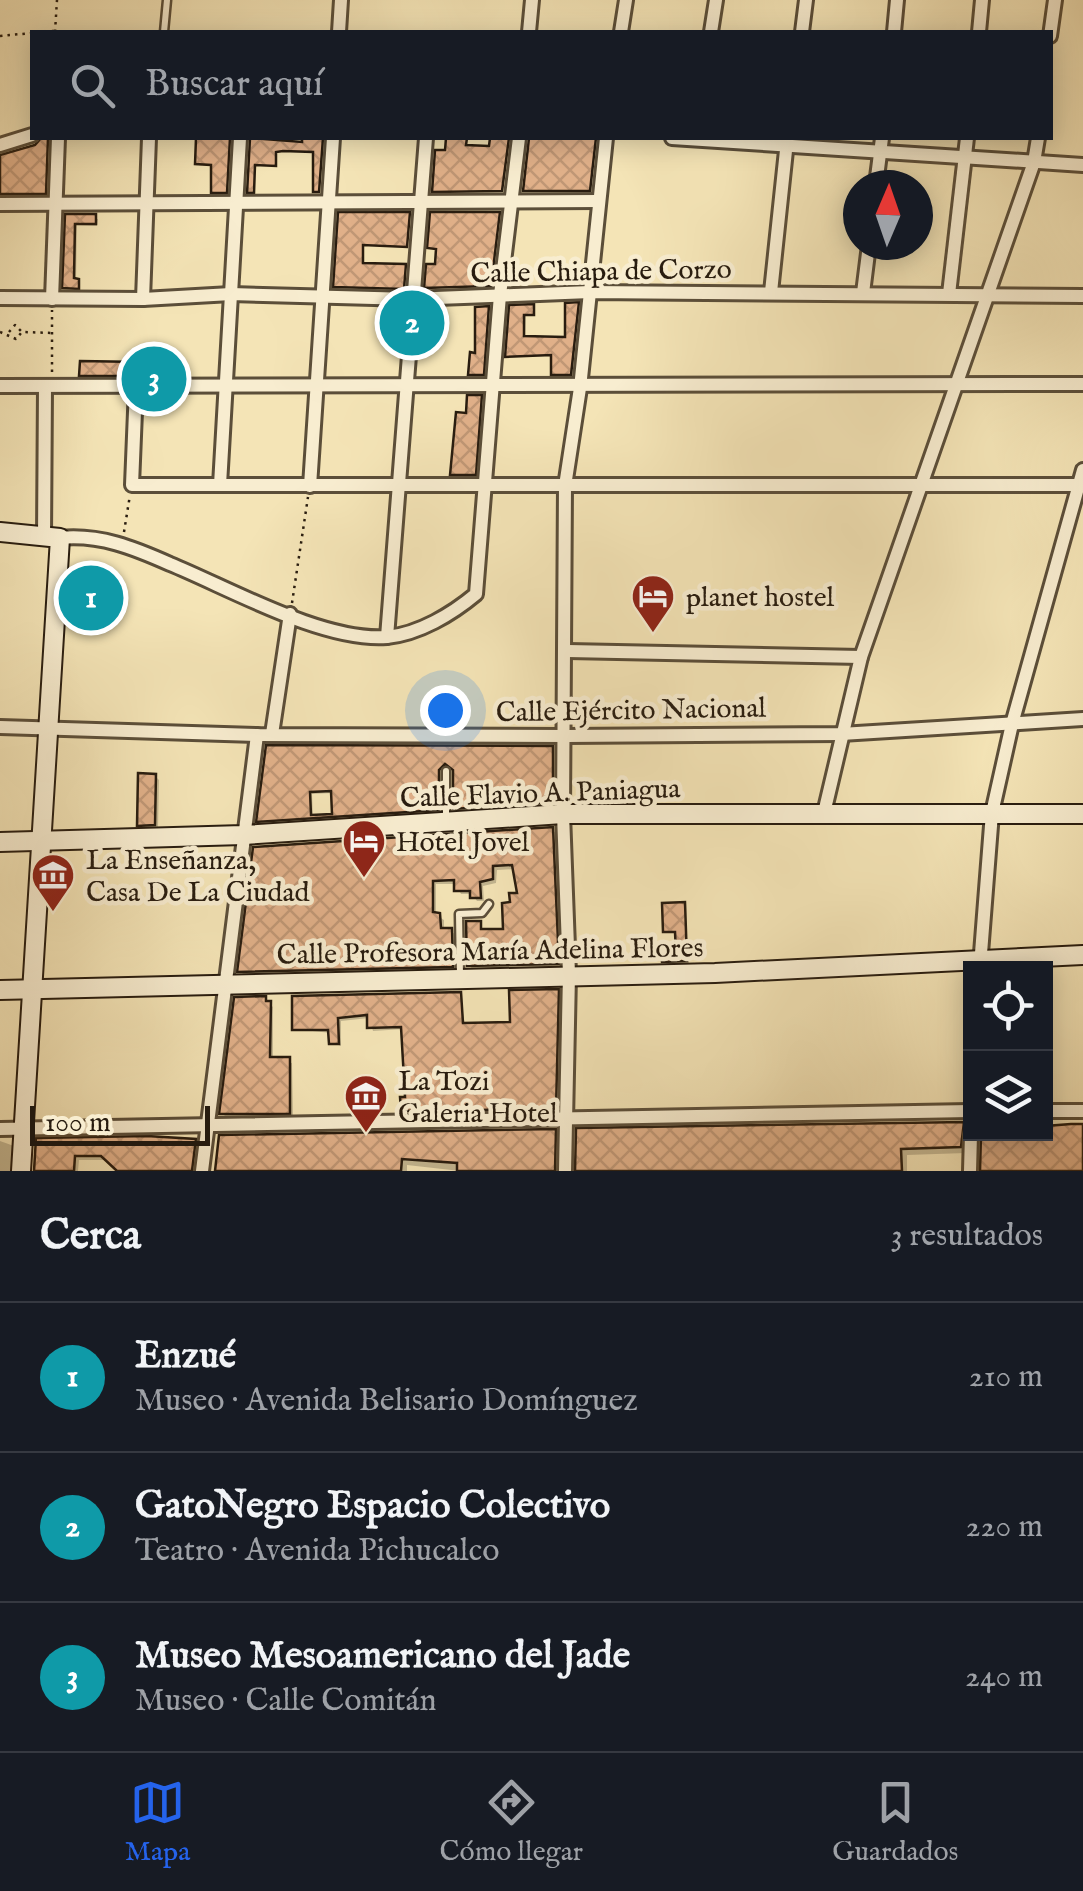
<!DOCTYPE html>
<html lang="es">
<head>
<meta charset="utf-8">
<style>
	body { margin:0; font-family:"IM FELL English",serif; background:#242831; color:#f1f3f6 }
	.controls { position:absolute; right:30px; bottom:30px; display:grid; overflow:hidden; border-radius:0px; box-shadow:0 5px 25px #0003 }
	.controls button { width:90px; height:90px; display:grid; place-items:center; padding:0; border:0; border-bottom:2px solid #363941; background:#171b24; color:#f1f3f6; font:50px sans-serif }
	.compass { position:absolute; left:843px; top:170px; width:90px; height:90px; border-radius:50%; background:#171b24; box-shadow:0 5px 25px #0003; rotate:2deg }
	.scale { position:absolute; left:30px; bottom:25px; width:180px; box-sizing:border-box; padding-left:10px; border:5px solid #281c0f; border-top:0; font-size:28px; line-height:35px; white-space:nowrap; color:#281c0f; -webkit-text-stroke:8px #f8edd0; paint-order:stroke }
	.you { position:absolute; left:445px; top:710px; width:35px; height:35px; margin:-25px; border:8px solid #fff; border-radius:50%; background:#1a73e8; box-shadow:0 0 0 15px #1a73e833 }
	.badge { display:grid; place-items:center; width:65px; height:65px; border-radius:50%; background:#2563eb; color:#fff; font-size:32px; font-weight:700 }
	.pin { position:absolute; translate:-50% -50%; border:5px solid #fff; box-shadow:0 2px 10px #0006 }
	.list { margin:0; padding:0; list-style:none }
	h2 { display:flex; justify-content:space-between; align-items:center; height:130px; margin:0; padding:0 40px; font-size:42px }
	h2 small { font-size:32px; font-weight:400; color:#9ea1a6 }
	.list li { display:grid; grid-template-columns:65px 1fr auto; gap:30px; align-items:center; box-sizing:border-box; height:150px; padding:0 40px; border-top:2px solid #363941 }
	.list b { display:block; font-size:38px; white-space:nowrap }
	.list p { margin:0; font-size:32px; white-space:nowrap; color:#9ea1a6 }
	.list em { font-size:32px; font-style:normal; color:#9ea1a6 }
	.icon { flex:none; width:55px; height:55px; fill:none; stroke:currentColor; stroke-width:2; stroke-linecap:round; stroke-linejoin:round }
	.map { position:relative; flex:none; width:1083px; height:1171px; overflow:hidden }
	.search { position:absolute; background:#171b24; box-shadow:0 5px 25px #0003; left:30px; right:30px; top:30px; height:110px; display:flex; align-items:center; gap:25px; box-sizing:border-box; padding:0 35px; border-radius:0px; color:#9ea1a6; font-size:38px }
	.sheet { height:580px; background:#171b24 }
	nav { display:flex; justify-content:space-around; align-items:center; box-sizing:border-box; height:140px; border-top:2px solid #363941; background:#171b24; font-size:28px; color:#9ea1a6 }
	nav a { display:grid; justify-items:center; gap:5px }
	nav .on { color:#2563eb }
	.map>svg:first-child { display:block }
</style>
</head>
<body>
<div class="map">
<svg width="1083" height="1171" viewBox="0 0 1083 1171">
	<defs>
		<pattern id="building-cross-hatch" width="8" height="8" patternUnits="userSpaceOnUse" patternTransform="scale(2.5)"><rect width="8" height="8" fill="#e0b089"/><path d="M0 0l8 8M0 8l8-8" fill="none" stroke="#c09775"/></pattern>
	</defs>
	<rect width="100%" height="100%" fill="#f4e4b6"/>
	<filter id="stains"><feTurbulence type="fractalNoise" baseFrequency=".002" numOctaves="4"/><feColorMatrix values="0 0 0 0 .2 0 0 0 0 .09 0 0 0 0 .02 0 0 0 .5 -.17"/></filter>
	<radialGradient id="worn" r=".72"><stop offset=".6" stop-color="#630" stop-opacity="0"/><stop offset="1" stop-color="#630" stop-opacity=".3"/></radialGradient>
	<g fill="#0003" fill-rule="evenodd">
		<path d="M48,138L47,195L0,198V156L36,147Z"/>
		<path d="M252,138H283V143L304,144V138H325L320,192L316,191V152H276V166L255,165L254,193H250Z"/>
		<path d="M492,138H510L503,192L434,191L447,152L466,139L467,147L491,149Z"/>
		<path d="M530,138L595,139L592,192H527Z"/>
		<path d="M500,215L492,286L427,288L438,267V249L430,247Z"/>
		<path d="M68,216L98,219L97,226L77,225L76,281L80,290L65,287Z"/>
		<path d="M578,305L573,376L553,374L554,356L508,357L512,308L535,309V316H526L525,339H567Z"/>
		<path d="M488,308L485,376H473L471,374Z"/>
		<path d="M140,365L143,378L82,375Z"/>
		<path d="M268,748H552L555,805L459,811L455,769L450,766L442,772L441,812L262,824ZM333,793L335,817L313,818L312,794Z"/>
		<path d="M155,776L159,780L158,828H143L140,825Z"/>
		<path d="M552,830L557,834L562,968L473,970L469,965L480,924L484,932L506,931L512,905L520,895L515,869L497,870L496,883L483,886L484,901H477L472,894H461L456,884H436V915L444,920V930L456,934V970L244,975L240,971L255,849Z"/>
		<path d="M684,905L689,963L667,964L664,961L679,955L678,934L665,931Z"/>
		<path d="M558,992L561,995L559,1111L407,1114L404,1110L408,1099L404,1029L373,1031L369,1018L341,1021V1046L331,1042V1033L294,1029V998L460,994L465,1025L512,1024Z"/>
		<path d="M265,999L273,1007V1059L292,1063L293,1116H225L222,1113Z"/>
		<path d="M970,1124L966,1153L907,1155V1171H577L578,1131Z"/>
		<path d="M555,1131L561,1138V1171H460L407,1165V1171H217Z"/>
		<path d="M0,1141L14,1146L13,1171H0Z"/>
		<path d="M38,1141H195L199,1146L196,1171H120L108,1160H79L78,1171H36Z"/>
	</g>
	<g fill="url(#building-cross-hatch)" stroke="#281c0f" stroke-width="2.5" fill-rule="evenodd">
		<path d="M41,138H48L46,194H0V155L35,145Z"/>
		<path d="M196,138H230L227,193H211V165L195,164Z"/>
		<path d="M250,138L302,142V138H323L319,192H313V152L283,151L276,152V166L255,165L254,193H247Z"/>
		<path d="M446,138H467L466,145L489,146L490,138H509L502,191L432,192L435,150H445Z"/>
		<path d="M529,138H596L590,191H523Z"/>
		<path d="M338,212H410L407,247L363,245V263L406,264L404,289L333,287Z"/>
		<path d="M430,212H500L491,286L424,288L426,264H435L436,249L427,248Z"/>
		<path d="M65,214H96V224H75L74,278L79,279V289L62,288Z"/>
		<path d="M579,302L571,375H551V355L505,357L509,305L534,304V315H524V336L565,337V303Z"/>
		<path d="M489,306L484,375H468L470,352L475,353V307Z"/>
		<path d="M80,361L141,362L140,376H79Z"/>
		<path d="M467,395H482L476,475H450L456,412L466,413Z"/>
		<path d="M266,745L553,746V802L453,809V770L445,764L439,770V810L256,822ZM331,791L332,814L311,815L310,792Z"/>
		<path d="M138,773L156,774L155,825L137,826Z"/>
		<path d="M553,827L559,964L467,966L466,921H481V929H503L502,903L510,902L509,893H517L512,865L493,866V879L480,882L481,898H470V891H454V880L433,881V912L440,913L441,928H452L453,967L237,972L253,847Z"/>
		<path d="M685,902L687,961L662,962L661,953H676L675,932H663L662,903Z"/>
		<path d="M559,989L556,1109L401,1111L400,1097H405L401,1027L367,1028V1015L338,1018L339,1044H329L328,1030H292V996L461,992L463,1023L510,1022L509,990Z"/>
		<path d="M266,996V1001H271L270,1057H290V1114H219L234,997Z"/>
		<path d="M964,1122L961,1147L901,1149L902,1171H575L576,1128Z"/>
		<path d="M1071,1124H1083V1171H980L981,1134H1046V1126Z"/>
		<path d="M556,1129L555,1171H457V1163L402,1159L401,1171H215L219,1135Z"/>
		<path d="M147,1136L196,1139L192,1171H117L101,1156H75L74,1171H34L36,1138Z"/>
	</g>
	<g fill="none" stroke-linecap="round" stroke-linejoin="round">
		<g stroke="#5b4e39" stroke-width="11">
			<g id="lane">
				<path d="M164,32L167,0"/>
				<path d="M446,771V820"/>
				<path d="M460,976L459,914L482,913L489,904"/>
			</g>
		</g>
		<g stroke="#5b4e39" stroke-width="18">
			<g id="street">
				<path d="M339,32L341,0"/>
				<path d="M529,32L532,0"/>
				<path d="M621,32L626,0"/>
				<path d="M711,32L716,0"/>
				<path d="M802,32L806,0"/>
				<path d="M894,32L897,0"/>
				<path d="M979,32L982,0"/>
				<path d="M1050,36L1055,0"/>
				<path d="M672,138L1083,165"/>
				<path d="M0,145L32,135"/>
				<path d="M876,185L882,138"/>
				<path d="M0,204L599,201"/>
				<path d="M771,292L787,141"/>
				<path d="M863,293L869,245"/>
				<path d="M949,294L967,138"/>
				<path d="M0,298L143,299L231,294L411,299L590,292L1083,296"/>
				<path d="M52,299L58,138"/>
				<path d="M143,299L149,138"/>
				<path d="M0,386L1083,384"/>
				<path d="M136,387L132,485H1083"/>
				<path d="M220,485L240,138"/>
				<path d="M310,486L333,138"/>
				<path d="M44,538L45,387"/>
				<path d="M60,538C100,534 134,548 170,564C229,588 323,642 387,637C419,634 452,614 476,594L500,295L519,138"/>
				<path d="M387,637L426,138"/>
				<path d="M568,651L861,657"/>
				<path d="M0,727L257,735L566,736L841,734L1083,719"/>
				<path d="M272,734L290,614"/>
				<path d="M824,813L861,657L1034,162L1038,138"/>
				<path d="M980,966L992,813L1012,724L1083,470"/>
				<path d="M1046,1111H1083"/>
				<path d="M0,1129L970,1111"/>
				<path d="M202,1171L257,735"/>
				<path d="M565,1171L569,974L563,814L565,486L580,388L606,138"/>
				<path d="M970,1171L971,1134"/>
			</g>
		</g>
		<g stroke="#281c0f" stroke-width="22">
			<g id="secondary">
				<path d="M0,532L60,538L21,1171"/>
				<path d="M0,842L243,835L563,814H1083"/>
				<path d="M0,990L715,973L1083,955"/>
			</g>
		</g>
		<g stroke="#281c0f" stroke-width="2.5" stroke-dasharray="2.5 5" stroke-linecap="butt">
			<path d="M37,32L54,31"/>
			<path d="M55,32L57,0"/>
			<path d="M0,36L32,33"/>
			<path d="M0,332L16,339L22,332"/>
			<path d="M9,332L15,325L22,332L52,333"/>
			<path d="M52,372V310"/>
			<path d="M124,532L130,495"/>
			<path d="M292,603L308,497"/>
		</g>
		<use href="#lane" stroke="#f8edd0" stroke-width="6"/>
		<use href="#street" stroke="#f8edd0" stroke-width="12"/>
		<use href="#secondary" stroke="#f8edd0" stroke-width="18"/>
	</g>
	<defs>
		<g id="hotel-pin" transform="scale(2.25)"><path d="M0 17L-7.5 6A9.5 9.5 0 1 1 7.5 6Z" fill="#8f2418" stroke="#f8edd0"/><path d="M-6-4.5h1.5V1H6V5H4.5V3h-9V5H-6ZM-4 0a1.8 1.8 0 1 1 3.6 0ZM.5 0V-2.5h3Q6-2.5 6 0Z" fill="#fff"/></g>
		<g id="museum-pin" transform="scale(2.25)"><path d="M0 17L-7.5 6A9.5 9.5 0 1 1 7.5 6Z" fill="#8f2418" stroke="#f8edd0"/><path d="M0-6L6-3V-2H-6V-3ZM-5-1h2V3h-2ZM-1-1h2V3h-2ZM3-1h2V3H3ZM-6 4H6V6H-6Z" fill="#fff"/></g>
	</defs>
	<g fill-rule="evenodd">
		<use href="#hotel-pin" x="653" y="596"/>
		<use href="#hotel-pin" x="364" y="841"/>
		<use href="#museum-pin" x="53" y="875"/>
		<use href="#museum-pin" x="366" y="1096"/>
	</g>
	<g text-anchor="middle" stroke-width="9" stroke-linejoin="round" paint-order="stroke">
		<g font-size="28" fill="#281c0f" stroke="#f8edd0">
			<text transform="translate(601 270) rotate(-1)" y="10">Calle Chiapa de Corzo</text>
			<text transform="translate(631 709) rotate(-1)" y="10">Calle Ejército Nacional</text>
			<text transform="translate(540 792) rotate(-2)" y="10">Calle Flavio A. Paniagua</text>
			<text transform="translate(490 950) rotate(-1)" y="10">Calle Profesora María Adelina Flores</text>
		</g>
		<g font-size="28" fill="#281c0f" stroke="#f8edd0" text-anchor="start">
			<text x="686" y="606">planet hostel</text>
			<text x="396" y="851">Hotel Jovel</text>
			<text x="86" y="869">La Enseñanza,<tspan x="86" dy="32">Casa De La Ciudad</tspan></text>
			<text x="398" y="1090">La Tozi<tspan x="398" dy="32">Galeria Hotel</tspan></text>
		</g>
	</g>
	<rect width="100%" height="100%" filter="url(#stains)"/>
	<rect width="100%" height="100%" fill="url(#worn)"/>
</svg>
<div class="controls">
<button><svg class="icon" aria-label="locate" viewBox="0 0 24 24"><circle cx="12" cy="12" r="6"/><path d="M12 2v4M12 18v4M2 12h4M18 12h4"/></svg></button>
<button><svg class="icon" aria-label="layers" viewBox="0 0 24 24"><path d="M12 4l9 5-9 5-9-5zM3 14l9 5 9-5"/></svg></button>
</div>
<svg class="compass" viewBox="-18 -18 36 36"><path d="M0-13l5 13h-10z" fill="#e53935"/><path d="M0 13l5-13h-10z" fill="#9ea1a6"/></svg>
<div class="scale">100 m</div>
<div class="you"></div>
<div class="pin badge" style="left:91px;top:598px;background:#0f9aa8">1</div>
<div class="pin badge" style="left:412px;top:323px;background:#0f9aa8">2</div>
<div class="pin badge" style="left:154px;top:379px;background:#0f9aa8">3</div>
<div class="search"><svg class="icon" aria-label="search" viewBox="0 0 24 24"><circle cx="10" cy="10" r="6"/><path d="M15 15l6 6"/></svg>Buscar aquí</div>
</div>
<section class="sheet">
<h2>Cerca<small>3 resultados</small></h2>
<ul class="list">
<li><span class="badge" style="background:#0f9aa8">1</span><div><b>Enzué</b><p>Museo · Avenida Belisario Domínguez</p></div><em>210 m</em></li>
<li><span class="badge" style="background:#0f9aa8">2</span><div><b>GatoNegro Espacio Colectivo</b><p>Teatro · Avenida Pichucalco</p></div><em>220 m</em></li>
<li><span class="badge" style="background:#0f9aa8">3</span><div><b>Museo Mesoamericano del Jade</b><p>Museo · Calle Comitán</p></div><em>240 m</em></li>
</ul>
</section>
<nav>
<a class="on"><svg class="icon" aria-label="map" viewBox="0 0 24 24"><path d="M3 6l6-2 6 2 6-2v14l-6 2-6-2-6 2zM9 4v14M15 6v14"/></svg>Mapa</a>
<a><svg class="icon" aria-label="directions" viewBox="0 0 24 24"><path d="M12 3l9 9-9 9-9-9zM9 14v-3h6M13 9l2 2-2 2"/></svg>Cómo llegar</a>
<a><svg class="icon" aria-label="saved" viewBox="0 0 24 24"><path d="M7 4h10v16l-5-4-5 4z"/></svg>Guardados</a>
</nav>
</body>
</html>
